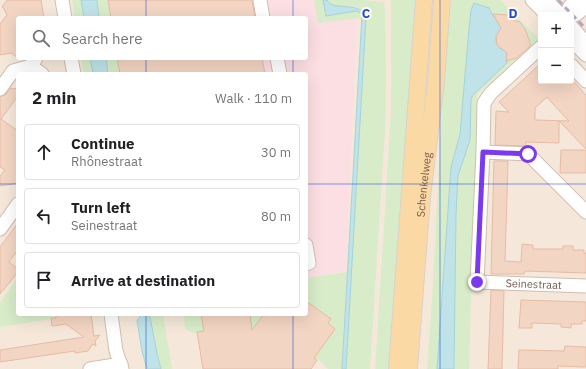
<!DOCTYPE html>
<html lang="en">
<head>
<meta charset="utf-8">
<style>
	body { margin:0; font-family:"IBM Plex Sans",sans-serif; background:#f2f2f2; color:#202124 }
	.controls { position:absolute; right:12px; top:12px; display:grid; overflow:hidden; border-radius:4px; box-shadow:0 4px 16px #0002 }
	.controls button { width:36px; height:36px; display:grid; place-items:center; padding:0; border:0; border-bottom:1px solid #e0e0e0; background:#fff; color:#202124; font:20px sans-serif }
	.stop { position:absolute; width:12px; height:12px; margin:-9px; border:3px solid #7c3aed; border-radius:50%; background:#fff }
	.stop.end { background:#7c3aed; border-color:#fff; box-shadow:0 1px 4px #0008 }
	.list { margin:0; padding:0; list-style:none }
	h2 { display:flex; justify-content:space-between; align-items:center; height:52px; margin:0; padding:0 16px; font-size:17px }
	h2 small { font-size:13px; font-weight:400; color:#757577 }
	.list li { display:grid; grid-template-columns:26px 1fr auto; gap:12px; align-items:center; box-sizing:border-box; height:56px; margin:0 8px 8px; padding:0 8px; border:1px solid #e0e0e0; border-radius:4px }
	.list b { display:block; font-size:15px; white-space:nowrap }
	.list p { margin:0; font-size:13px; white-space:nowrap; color:#757577 }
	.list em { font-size:13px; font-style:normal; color:#757577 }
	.icon { flex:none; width:22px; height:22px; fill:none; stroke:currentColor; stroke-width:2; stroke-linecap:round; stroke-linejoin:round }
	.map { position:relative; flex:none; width:586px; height:369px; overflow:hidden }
	.search { position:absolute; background:#fff; box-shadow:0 4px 16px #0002; left:16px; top:16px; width:292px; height:44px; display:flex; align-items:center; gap:10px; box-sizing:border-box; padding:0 14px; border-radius:4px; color:#757577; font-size:15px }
	.panel { position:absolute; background:#fff; box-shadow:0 4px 16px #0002; left:16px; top:72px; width:292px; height:244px; border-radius:4px }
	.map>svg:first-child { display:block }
</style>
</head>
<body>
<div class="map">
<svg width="586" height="369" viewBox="0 0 586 369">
	<rect width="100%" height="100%" fill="#fdf6ec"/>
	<path fill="#f5e8da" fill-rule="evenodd" d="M0,0H586V369H0ZM541,15H571V81H541ZM18,18H306V58H18ZM18,74H306V314H18Z"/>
	<path fill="#fbdfe3" d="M84,0H320L357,15L346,271L306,278V74H98L95,58H306V18H88Z"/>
	<g fill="#d8ecc9">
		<path d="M72,0H81L84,18H75Z"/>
		<path d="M97,0H108L111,18H99Z"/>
		<path d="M314,0H323L326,16L356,11L359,12L362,14V18L318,23Z"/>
		<path d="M327,0H363L384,2L385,11L386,80L385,130L370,369H346L366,18L365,13C363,11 360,8 357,7C348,5 331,10 327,0Z"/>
		<path d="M391,0H420L392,369H375L391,112Z"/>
		<path d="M451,0H500L539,39L477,94L469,369H454L456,214L458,176L470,140L471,99L473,95L507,63V51C497,49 493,41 499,32C493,14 494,11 476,4L471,10L460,134L451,167L437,369H427L432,299L443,89Z"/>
		<path d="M81,58H90L93,74H84Z"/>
		<path d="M106,58H117L120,74H108Z"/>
		<path d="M347,272L342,369H328L322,362L312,357L306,310V278Z"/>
		<path d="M18,277V314H51L52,319L0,327V302Z"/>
		<path d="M144,314H163L172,369H161L157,353L150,317Z"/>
		<path d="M183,314H266L249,336L239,325L196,333L188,331L185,327Z"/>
	</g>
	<g fill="#bfe3e8" stroke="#a5d3da">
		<path d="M81,0H97L99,18H84Z"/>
		<path d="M323,0H327C332,11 354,2 365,13L366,18L346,369H342L362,14L359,12L356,11L326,16Z"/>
		<path d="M474,3L489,8L493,16H494L502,29C492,37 495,49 507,51V63L473,95L471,99L470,140L458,176L456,214L454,369H437L451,167L460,134L469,29L471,10Z"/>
		<path d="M90,58H106L108,74H93Z"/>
		<path d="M143,314L150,317L157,353L161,369H147L142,351L137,320Z"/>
	</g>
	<g fill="#f3d5c3" stroke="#e6bba3" fill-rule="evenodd">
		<path d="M7,0H41L44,18H18V58L11,53L0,55V24L7,15L4,9L2,7Z"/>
		<path d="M108,0H252L255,18H111Z"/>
		<path d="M493,14L508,15V17L518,22L519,21L525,29L530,42V46L517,58L506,61L507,53L497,45L496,36L501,28Z"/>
		<path d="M117,58H262L265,74H120Z"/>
		<path d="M541,63V81H573L586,95V149L559,121V143L526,142V146L495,145L496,111L509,112L499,102ZM547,97L553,104L569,121L535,120V108Z"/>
		<path d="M11,88L13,89L18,88V96L1,119L18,131V183L0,186V176L5,170L0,167V97L6,94Z"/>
		<path d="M561,150H586V173H560Z"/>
		<path d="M494,161H508L505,261L521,262L522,244L533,245V249H563V246H573V250H584V253H586V273L525,271L524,274H491Z"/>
		<path d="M18,223V250L9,262L18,269V272L0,294V247Z"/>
		<path d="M491,290L504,291L502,369H488Z"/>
		<path d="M521,300L586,302V321H582V324H571V328L561,327V324L532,323V328H519Z"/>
		<path d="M306,301L331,319L328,323L335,329L314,358L317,360L311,369H203L197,332L204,331L201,314H250L252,330L264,314H306Z"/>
		<path d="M60,314H91L94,336L100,335L95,341L96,346L93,344L88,351L75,353V351L0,362V350L84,337L66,324L52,326L51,318H56V315Z"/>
		<path d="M565,346L586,347V367L558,366V369H518L519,350L564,351Z"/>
	</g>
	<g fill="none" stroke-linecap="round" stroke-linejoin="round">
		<g stroke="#d1beb0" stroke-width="15">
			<g id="minor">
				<path d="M62,0L65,18"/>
				<path d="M260,0L263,18"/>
				<path d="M532,0L547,15"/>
				<path d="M546,0L561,15"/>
				<path d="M566,15L570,6L578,0"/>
				<path d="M571,16L577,14L586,6"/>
				<path d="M571,26L586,43"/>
				<path d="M571,40L586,55"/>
				<path id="s1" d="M541,47L491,93L484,103L483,152L477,282L586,286"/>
				<path d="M36,58L31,66L42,74"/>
				<path d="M71,58L74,74"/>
				<path d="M277,58L280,74"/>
				<path d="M571,65L586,81"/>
				<path d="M0,89L13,71L31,66"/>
				<path d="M483,152L528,154L586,212"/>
				<path d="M0,229L18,204"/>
				<path d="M306,245L309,263L306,264"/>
				<path d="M111,314L116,351L122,369"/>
				<path d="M90,369L121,364"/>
			</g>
		</g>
		<g stroke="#dad1cd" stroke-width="18">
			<g id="major">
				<path d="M397,369L424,0"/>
				<path id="s2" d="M409,369L422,197L436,81L442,0"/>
			</g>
		</g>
		<use href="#minor" stroke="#fff" stroke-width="13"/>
		<use href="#major" stroke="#fbd9a5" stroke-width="16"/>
		<path stroke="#b9a8c9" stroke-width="3" stroke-dasharray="6 4" stroke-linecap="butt" d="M558,0L586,29"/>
	</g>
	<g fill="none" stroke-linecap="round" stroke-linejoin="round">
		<path stroke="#7c3aed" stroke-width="5" d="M477,282L483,152L528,154"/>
	</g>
	<path fill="none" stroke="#1d4ed8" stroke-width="1" stroke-opacity="0.55" d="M146,0V18M293,0V18M440,0V369M146,58V74M293,58V74M0,184H18M306,184H586M146,314V369M293,314V369"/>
	<g text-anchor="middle" stroke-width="4" stroke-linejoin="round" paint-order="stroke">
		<g font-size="11" fill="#7a5c4d" stroke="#fffaf3">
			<text dy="4" stroke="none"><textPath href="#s2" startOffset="185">Schenkelweg</textPath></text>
			<text dy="4" stroke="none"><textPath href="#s1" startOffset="316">Seinestraat</textPath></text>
		</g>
	</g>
	<g font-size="13" text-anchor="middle" font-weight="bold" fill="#1d4ed8" stroke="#fffaf3" stroke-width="4" stroke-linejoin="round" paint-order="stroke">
		<text x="366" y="18">C</text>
		<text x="513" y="18">D</text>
	</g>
</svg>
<div class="controls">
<button>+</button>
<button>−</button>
</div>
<div class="stop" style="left:528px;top:154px"></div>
<div class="stop end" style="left:477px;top:282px"></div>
<div class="search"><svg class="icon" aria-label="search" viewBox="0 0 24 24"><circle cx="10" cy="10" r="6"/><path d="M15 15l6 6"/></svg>Search here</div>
<section class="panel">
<h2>2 min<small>Walk · 110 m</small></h2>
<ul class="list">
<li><svg class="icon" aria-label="ahead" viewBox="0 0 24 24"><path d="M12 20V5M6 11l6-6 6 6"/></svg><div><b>Continue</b><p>Rhônestraat</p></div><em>30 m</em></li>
<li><svg class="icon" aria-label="left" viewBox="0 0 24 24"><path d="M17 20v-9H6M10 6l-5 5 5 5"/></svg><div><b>Turn left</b><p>Seinestraat</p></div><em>80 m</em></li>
<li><svg class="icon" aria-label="arrive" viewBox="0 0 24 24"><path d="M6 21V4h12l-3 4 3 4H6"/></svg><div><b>Arrive at destination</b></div></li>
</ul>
</section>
</div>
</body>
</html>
